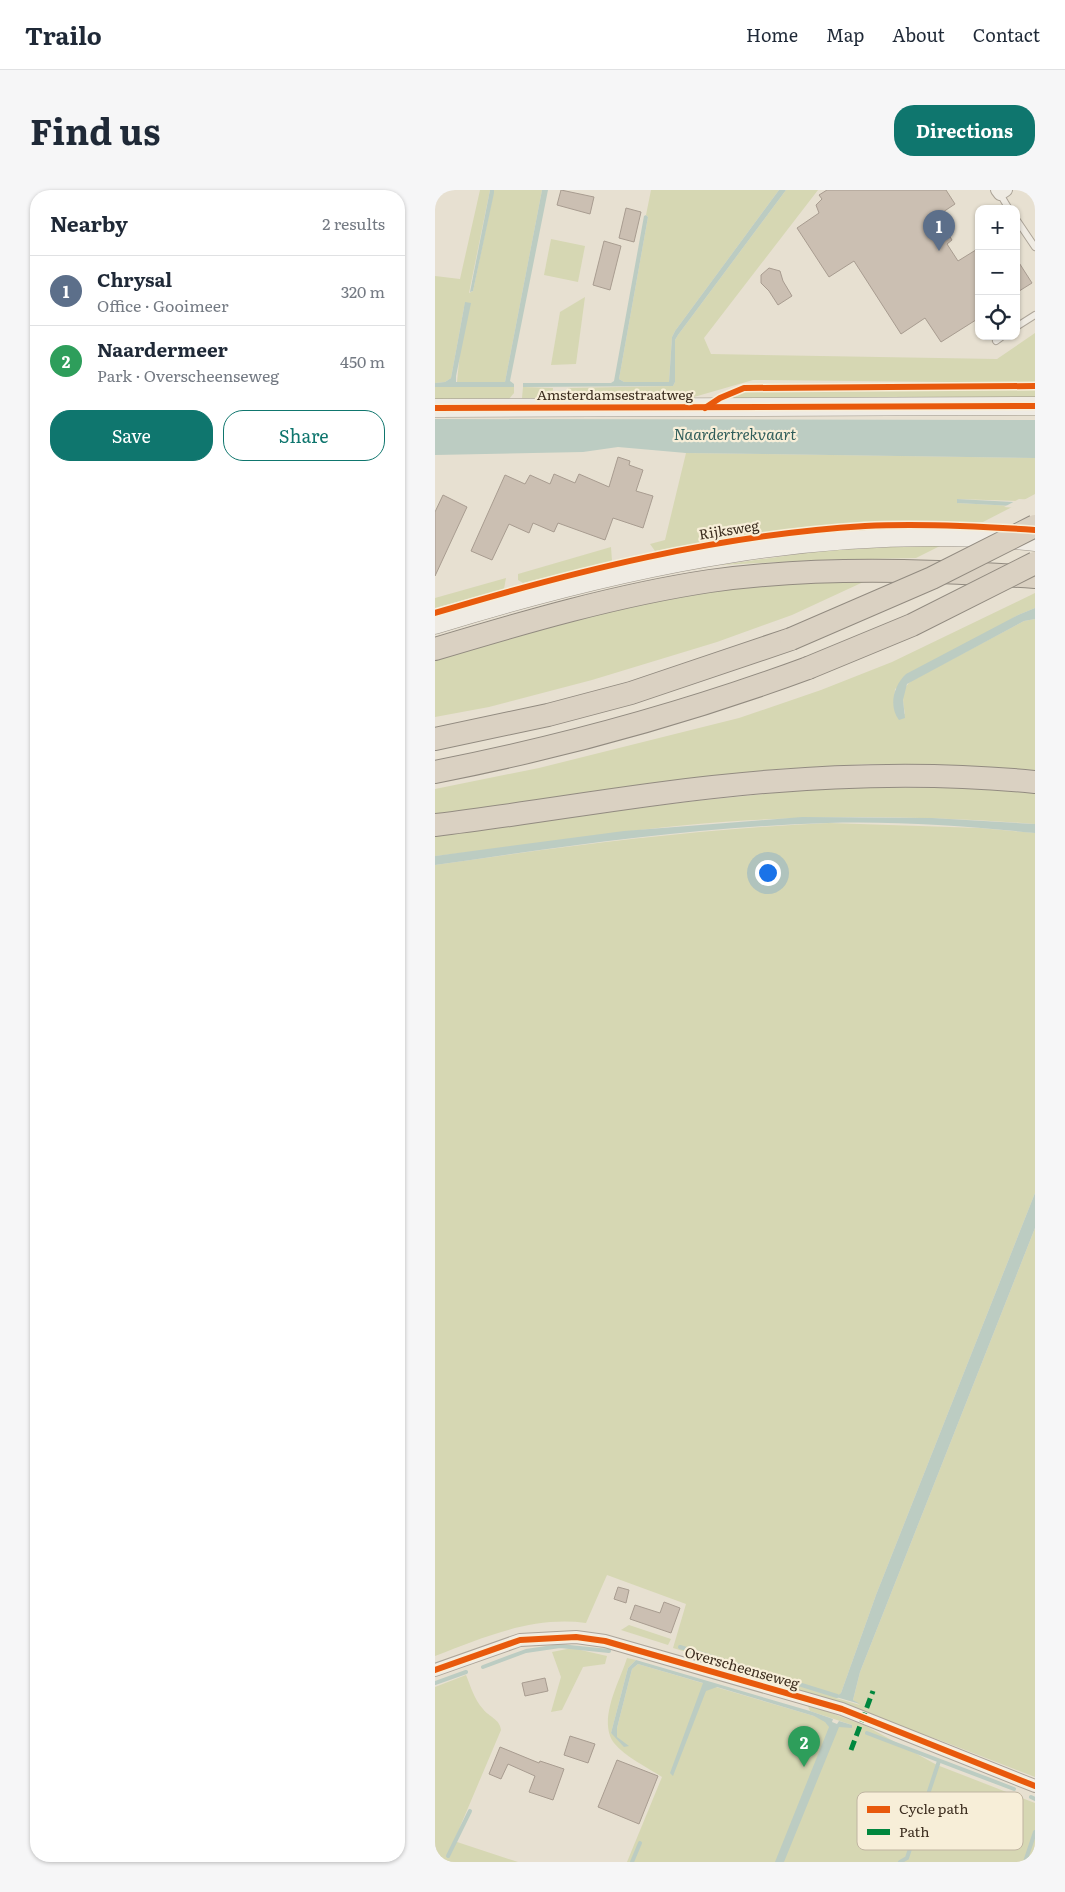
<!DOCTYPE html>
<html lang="en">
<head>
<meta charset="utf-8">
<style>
	body { margin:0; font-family:Literata,serif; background:#f6f6f7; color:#1f2937 }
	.controls { position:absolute; right:15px; top:15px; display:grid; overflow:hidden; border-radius:10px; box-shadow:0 1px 4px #0004 }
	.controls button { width:45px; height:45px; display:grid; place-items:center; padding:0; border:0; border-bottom:1px solid #e0e1e3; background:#fff; color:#1f2937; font:25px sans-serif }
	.you { position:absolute; left:332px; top:682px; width:18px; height:18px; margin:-12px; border:4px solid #fff; border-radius:50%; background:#1a73e8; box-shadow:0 0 0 8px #1a73e833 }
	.badge { display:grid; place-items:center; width:32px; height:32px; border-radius:50%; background:#0f766e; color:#fff; font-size:16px; font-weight:700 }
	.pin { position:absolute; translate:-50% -41px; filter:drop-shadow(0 1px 2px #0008) }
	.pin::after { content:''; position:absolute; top:26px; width:18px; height:15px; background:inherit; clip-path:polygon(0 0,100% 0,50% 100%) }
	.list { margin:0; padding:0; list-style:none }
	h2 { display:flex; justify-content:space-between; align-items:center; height:65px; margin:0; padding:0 20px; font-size:21px }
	h2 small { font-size:16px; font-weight:400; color:#747a83 }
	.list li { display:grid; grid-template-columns:32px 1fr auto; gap:15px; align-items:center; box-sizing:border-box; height:70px; padding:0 20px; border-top:1px solid #e0e1e3 }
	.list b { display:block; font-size:19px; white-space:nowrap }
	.list p { margin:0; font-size:16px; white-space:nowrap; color:#747a83 }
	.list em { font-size:16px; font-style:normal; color:#747a83 }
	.actions { display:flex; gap:10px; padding:15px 20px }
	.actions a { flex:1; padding:11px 0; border:1px solid #0f766e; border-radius:20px; text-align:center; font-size:18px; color:#0f766e }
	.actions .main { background:#0f766e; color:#fff }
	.icon { flex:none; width:28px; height:28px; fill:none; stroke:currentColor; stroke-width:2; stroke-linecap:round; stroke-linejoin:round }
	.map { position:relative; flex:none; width:600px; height:1672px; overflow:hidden; border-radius:20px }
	header { display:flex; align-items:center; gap:30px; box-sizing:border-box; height:70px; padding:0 25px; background:#fff; border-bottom:1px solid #e0e1e3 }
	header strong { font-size:24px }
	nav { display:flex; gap:28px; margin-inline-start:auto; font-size:18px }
	.intro { display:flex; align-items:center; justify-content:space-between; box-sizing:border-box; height:120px; padding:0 30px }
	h1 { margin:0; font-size:35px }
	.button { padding:12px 22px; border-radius:20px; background:#0f766e; color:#fff; font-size:18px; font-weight:700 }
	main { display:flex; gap:30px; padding:0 30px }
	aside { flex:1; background:#fff; border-radius:20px; box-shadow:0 1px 4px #0004 }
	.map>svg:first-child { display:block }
</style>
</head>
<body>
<header>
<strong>Trailo</strong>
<nav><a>Home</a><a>Map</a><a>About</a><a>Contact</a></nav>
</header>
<div class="intro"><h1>Find us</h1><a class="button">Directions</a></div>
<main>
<aside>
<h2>Nearby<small>2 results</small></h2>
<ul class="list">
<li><span class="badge" style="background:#5c6f8a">1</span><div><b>Chrysal</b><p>Office · Gooimeer</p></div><em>320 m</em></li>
<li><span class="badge" style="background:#2e9e5b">2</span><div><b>Naardermeer</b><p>Park · Overscheenseweg</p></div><em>450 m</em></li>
</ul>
<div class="actions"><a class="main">Save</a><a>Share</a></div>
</aside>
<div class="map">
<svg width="600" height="1672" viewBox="0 0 600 1672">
	<rect width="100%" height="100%" fill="#e7e0d1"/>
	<g fill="#d6d7b3">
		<path d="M45,0H55L34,103L38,101L59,0H107L70,192H22L30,112L16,188L10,192L0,193V86L25,89Z"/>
		<path d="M216,0H344L240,141L237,147L234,192H189L184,189L213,27L211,25Z"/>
		<path d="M351,0H383L269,148L276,164L562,169L600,143V193L318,190L252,209L134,212L133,198L238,196L240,192V150L243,145Z"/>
		<path d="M116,49L150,56L143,92L109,85Z"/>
		<path d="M150,107L141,174L116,175L125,122Z"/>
		<path d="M0,197H79V203L74,209L0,213Z"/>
		<path d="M88,197L118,198L117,209L92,214L87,208Z"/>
		<path d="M313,200H600V211L293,210Z"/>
		<path d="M251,263L600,268V304L587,311L522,309V313L579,316L548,332H431L369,338L220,361L215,354L230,350Z"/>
		<path d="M509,354L481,368L383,370L286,375L384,361Z"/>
		<path d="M176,357L177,371L88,393L83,390V384Z"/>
		<path d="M71,388L69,399L0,418V408Z"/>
		<path d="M437,388L357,425L282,452L157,490L54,517L0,527V468C73,446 146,423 221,410C293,397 365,392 437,388Z"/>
		<path d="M600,403V418L583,425L460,499L459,518L470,524C468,512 465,500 476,491L589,431L600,429V580L495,575L434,574L342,579L241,590L0,624V599L104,578L304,528L386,500L457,472Z"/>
		<path d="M415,597L526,598L600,603V634C484,625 368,624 252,635C167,643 84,657 0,666V645C138,626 276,606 415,597Z"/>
		<path d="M394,633L545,638L600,643V1003L441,1405L406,1503L401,1508L425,1515L418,1510L425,1482L600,1038V1587L507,1551L372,1504L355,1493L238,1458L251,1414L172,1385L151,1433C97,1426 49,1447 0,1466V675C131,656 262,639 394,633Z"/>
		<path d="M194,1435L236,1449L233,1455L186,1440Z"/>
		<path d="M137,1458L172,1466L170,1474L148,1477L127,1520L116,1522L126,1487L117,1462Z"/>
		<path d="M192,1468L201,1470L193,1478L176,1543L182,1547V1538L197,1479L203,1474L379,1526L404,1537L417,1535L375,1521L372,1514L431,1536L502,1575L600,1613V1672H192L227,1587C212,1577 190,1567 179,1553C162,1530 185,1491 192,1468Z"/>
		<path d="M31,1485C36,1497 39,1509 48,1519C54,1527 65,1529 66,1540L19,1651L83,1672H0V1497Z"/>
	</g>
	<g fill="#bcccc2">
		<path d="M55,0H59V3L38,101L35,102Z"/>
		<path d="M107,0H113L75,191L79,194V197H0V193L10,192L16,188L30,112L36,113L21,186V192H70Z"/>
		<path d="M344,0H351L243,145L240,150V192L238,196L88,197V193H176L179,191L209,26L211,25L213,27L184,189L189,192H234L237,147L240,141Z"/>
		<path d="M0,229L600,230V268L251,263L183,257L148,262L0,265Z"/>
		<path d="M522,309L600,313V317L522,313Z"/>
		<path d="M600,418V429L589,431L472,494L468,510L470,528L464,530C453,516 459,495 471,484L583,425Z"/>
		<path d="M367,627L497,628L600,634V643C531,636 461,631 392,633C261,637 130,656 0,675V666L189,641Z"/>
		<path d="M600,1003V1038L425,1482L418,1510L425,1514L401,1507L406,1503L441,1405Z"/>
		<path d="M201,1470L375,1521L398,1529L397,1532L402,1534L404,1531L417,1535V1538L404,1537L349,1672H340L394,1537L390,1532L379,1526L282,1497L271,1501L238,1586L235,1583L268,1493L203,1474L197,1479L182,1538V1547L194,1556L189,1557L176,1543L193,1478Z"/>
	</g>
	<path fill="#e7e0d1" d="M584,309L600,310V320L569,317Z"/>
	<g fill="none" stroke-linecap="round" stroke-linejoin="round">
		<g stroke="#bcccc2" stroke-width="4">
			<path d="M245,1457L402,1506"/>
			<path d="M48,1477L91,1461L125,1456L174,1461"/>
			<path d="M0,1493L31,1482"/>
			<path d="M432,1543L579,1599"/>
			<path d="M596,1607L600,1609"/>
			<path d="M13,1666L35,1621"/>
			<path d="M197,1672L205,1653"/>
			<path d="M465,1672L472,1668L504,1571"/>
			<path d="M590,1672L600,1642"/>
		</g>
	</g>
	<g fill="#cbbfb2" stroke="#a89c90">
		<path d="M126,0L159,7L155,24L122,15Z"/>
		<path d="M392,0H511L520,14L502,26L517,50L512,54L523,71L544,58V128L506,152L490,128L466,144L419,71L394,87L362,38L384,23L381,15L387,9L384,5Z"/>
		<path d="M191,18L206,22L199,52L184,48Z"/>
		<path d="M169,51L186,56L175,100L158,95Z"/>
		<path d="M581,68L597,93L581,103Z"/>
		<path d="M334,78L345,81L348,91L357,106L343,115L334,101L326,93V85Z"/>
		<path d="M183,267L195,271L194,275L208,280L201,301L218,306L208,338L178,328L170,350L123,333L119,342L98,333L94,343L74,334L57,370L36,361L70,285L90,294L95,285L115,294L119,284L140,293L144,284L174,297Z"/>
		<path d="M8,305L32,317L0,386V322Z"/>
		<path d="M183,1397L194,1400L191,1413L179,1409Z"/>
		<path d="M229,1412L245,1418L236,1443L195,1429L200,1415L225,1423Z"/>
		<path d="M110,1488L113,1501L90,1506L87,1493Z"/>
		<path d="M135,1546L160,1554L153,1573L129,1565Z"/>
		<path d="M65,1557L104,1573L105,1571L129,1579L118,1610L94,1602L100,1586L73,1574L66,1589L54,1584Z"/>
		<path d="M182,1570L223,1586L204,1634L163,1617Z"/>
	</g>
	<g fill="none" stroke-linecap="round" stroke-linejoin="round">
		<g stroke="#ada599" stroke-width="8">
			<g id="lane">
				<path d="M565,4L574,19"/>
				<path d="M581,29L600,57"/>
				<path d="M581,137L600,125"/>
				<path d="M561,151L568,146"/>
			</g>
		</g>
		<g stroke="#ada599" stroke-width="14">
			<g id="street">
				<path d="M562,0L565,4L571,0"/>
				<path d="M0,1480L85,1450L141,1447L170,1451L407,1519L600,1596"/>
			</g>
		</g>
		<g stroke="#9c958a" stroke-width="19">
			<g id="secondary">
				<path d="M0,218L600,216"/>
				<path d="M0,435C193,375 397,332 600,352"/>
			</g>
		</g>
		<g stroke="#928b80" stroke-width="24">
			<g id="highway">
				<path d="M0,459C90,432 182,405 275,391C383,376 491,380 600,387"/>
				<path d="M0,549L113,525L196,503L356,449"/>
				<path d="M0,582C127,557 251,523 373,478"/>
				<path d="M0,635C93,624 185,607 278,597C385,585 493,581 600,592"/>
			</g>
		</g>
		<use href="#lane" stroke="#efebe3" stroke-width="6"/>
		<use href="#street" stroke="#efebe3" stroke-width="12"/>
		<use href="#secondary" stroke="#efebe3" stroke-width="18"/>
		<use href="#highway" stroke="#dad1c2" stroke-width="22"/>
		<g stroke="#928b80" stroke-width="24" stroke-linecap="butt">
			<g id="highway-bridge">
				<path d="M356,449L497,388L600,336"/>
				<path d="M373,478L477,435L600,373"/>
			</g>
		</g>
		<use href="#highway-bridge" stroke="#dad1c2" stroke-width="22"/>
		<path stroke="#00873e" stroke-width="5" stroke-dasharray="10 5" stroke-linecap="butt" d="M416,1560L438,1501"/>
		<g stroke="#f7eed8" stroke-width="9">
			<g id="cycleway">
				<path d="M0,218L600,216"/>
				<path d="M270,218L285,208L309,198L600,196"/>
				<path d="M0,423C140,381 283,345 430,336C487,333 543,336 600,340"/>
				<path d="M0,1480L85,1450L141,1447L170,1451L407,1519L600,1596"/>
			</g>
		</g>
		<use href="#cycleway" stroke="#e8590c" stroke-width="6"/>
	</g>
	<g text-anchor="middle" stroke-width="4.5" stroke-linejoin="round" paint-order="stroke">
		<g font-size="14" fill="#3d2e20" stroke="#f7eed8">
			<text x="180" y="210">Amsterdamsestraatweg</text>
			<text transform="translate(294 340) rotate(-9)" y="5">Rijksweg</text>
			<text transform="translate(307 1478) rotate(16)" y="5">Overscheenseweg</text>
		</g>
		<g font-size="15" font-style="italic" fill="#2f5d5a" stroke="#f7eed8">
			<text x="300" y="250">Naardertrekvaart</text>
		</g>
	</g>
	<rect x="422" y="1602" width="166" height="58" rx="8" fill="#f7eed8" stroke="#bfb4a1" stroke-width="1"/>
	<rect x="432" y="1616" width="23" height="7" fill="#e8590c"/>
	<rect x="432" y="1639" width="23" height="6" fill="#00873e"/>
	<g font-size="14" fill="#3d2e20">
		<text x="464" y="1624">Cycle path</text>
		<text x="464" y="1647">Path</text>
	</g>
</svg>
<div class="controls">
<button>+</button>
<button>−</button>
<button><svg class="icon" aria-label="locate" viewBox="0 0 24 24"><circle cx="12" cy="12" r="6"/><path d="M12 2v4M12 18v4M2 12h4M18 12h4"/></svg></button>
</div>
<div class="you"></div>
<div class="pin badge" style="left:504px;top:61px;background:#5c6f8a">1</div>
<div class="pin badge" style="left:369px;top:1577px;background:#2e9e5b">2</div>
</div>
</main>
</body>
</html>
